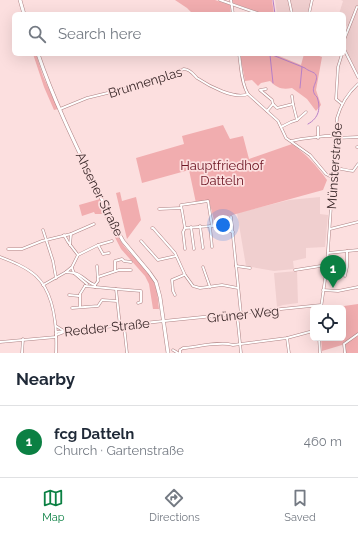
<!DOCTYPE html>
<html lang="en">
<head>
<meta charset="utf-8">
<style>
	body { margin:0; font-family:Raleway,sans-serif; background:#f6f6f7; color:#1f2937 }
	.controls { position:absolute; right:12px; bottom:12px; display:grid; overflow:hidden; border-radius:6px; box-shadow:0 4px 16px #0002 }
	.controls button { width:36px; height:36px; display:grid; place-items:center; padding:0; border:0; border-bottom:1px solid #e0e1e3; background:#fff; color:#1f2937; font:20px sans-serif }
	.you { position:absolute; left:223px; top:225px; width:14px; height:14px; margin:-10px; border:3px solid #fff; border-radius:50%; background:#1a73e8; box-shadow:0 0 0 6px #1a73e833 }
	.badge { display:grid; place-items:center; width:26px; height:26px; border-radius:50%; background:#0b8043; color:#fff; font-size:13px; font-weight:700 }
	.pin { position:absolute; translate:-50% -33px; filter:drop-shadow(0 1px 2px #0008) }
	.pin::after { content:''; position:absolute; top:21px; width:14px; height:12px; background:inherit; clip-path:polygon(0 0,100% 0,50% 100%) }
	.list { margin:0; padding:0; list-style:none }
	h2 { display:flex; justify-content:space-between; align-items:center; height:52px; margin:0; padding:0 16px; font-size:17px }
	h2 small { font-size:13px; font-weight:400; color:#747a83 }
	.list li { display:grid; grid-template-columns:26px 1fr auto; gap:12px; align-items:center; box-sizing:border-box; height:72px; padding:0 16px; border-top:1px solid #e0e1e3 }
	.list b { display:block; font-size:15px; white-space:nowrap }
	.list p { margin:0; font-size:13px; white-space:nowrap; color:#747a83 }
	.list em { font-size:13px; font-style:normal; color:#747a83 }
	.icon { flex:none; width:22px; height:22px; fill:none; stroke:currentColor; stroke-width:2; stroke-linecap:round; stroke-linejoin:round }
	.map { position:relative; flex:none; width:358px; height:353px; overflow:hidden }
	.search { position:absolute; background:#fff; box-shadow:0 4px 16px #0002; left:12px; right:12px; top:12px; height:44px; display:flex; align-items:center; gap:10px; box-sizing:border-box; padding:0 14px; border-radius:6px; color:#747a83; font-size:15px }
	.sheet { height:124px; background:#fff }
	nav { display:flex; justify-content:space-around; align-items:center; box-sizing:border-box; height:56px; border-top:1px solid #e0e1e3; background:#fff; font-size:11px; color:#747a83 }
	nav a { display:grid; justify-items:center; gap:2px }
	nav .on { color:#0b8043 }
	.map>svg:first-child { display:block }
</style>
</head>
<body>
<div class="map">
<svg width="358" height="353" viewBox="0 0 358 353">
	<rect width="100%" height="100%" fill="#fcdfdf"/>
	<g fill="#f0cfcf">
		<path d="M275,0H312L308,14H277Z"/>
		<path d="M341,0H358V74L346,50L344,43L350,28L344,25V14H339L343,1Z"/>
		<path d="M320,197V214L328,215L325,247L306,248V258L293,261L294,269L274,271L246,266L237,213L289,200Z"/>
		<path d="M297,271L298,303L283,305L277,307L274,273Z"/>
	</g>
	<g fill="#f1adaf">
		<path d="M175,0H215L230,5L231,14H193L187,8Z"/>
		<path d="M232,0H272L274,14H264L233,3Z"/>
		<path d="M33,54H36L43,76L58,109L54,110L44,87Z"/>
		<path d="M240,54H274L301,65L304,54H314L322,57L316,90L321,105L316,111L307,99L292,88C282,90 277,88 270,81L261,83L258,86L252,80L245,81Z"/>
		<path d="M223,125L230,139L243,136L249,159L292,144C306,154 317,166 327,180L323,190L214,220L209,201L196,203L189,170L142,183L136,158L184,144L182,136Z"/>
		<path d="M120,192L122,201L136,197L141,220L127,239L116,193Z"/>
		<path d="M100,199C106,215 114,232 124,246C134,259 149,268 155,285C158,292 158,301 159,309H153L149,284L145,276L121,249L103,214H95L94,212L82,216L79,205Z"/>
		<path d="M358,304V333L343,343L342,345L322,351L321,338H343V308H339L344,306Z"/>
		<path d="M358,335V353H345L344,345Z"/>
	</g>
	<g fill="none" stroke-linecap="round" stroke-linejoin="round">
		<g stroke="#b780c9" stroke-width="1">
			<path d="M273,0L275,14"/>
			<path d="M270,54L305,68C308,71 315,72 316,75C319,82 308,89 317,97C321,108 319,118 308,124"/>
			<path d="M270,55L273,83"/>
			<path d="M300,88L302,67"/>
		</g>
		<g stroke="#ae8384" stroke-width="3">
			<g id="minor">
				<path d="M220,0L260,14"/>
				<path d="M231,0L233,14"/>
				<path d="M289,0L292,14"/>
				<path d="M309,14L312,0"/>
				<path d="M344,40L357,7"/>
				<path d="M344,49L358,77"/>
				<path d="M239,54C241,66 241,83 248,94L278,121L286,138L310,155L326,174L333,178"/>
				<path d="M266,89L260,90L272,100L273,104L277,108L293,104L297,120L291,122L281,127"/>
				<path d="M292,96L293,104"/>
				<path d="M342,104L336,99L338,67L342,54"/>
				<path d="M60,109L87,98L136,86L184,69C190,69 193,74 197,78C209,86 235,100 248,94"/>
				<path d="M267,111L273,104"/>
				<path d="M297,120L306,112"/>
				<path d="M318,127V138"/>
				<path d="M291,141L301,139L325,136H332L336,138L358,137"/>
				<path d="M357,147H358"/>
				<path d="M334,168C341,168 347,171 353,171L358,164"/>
				<path d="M159,209L181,208"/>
				<path d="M231,217L241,314"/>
				<path d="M200,226L203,248"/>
				<path d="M210,226L212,247"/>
				<path d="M212,226L208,201L181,205L185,228L212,226L233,232"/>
				<path d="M191,227L194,249"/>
				<path d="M152,228H153L175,253L185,275L193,286L200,288L222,285L238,288"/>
				<path d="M330,229L358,222"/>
				<path d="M43,230L53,261L56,278"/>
				<path d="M64,235L68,242L78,255"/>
				<path d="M141,241L158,260L176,256"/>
				<path d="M70,245L71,234"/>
				<path d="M98,245L103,254L109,253"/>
				<path d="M8,249H22L42,241L71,234L94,224"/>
				<path d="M185,249L183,232L185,228"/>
				<path d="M328,253L358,250"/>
				<path d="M0,257C13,262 26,267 36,276C55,294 57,328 56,353"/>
				<path d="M236,266L250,268"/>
				<path d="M203,267L210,287"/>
				<path d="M72,268L74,273C82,274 87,283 95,285V287"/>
				<path d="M295,270L327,265"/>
				<path d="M115,271V261L122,259L124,261L131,262"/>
				<path d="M66,272L72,267L78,255L98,245L112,241"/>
				<path d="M345,276L347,267V251"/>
				<path d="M98,277L119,270H131"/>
				<path d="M43,285L66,272L74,273L87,284"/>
				<path d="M95,285L98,281L97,266"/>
				<path d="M85,286L116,289L120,326"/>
				<path d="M116,289L141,291V302L138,303"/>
				<path d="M323,290L338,291L358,287"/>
				<path d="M69,295L79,296"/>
				<path d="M175,295L173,291L172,280L184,275"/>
				<path d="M80,307V294L85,286"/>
				<path d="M72,308L98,306L102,300L117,301"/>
				<path d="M321,308L327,265L337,118C341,104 348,93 358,84"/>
				<path d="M237,314L241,353"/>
				<path d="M56,326L64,331"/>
				<path d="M124,326L127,353"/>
				<path d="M56,332L321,305"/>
				<path d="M56,335L64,332"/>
				<path d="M287,338L289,353"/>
				<path d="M319,338L320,353"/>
				<path d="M0,342L56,337"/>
				<path d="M173,350L178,353"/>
				<path d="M22,353L23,339"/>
				<path d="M180,353V350L183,348C197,347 220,341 233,345L287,338L313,331"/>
				<path d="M345,353L344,344L358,334"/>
			</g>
		</g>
		<g stroke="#ae8384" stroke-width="4">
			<g id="major">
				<path d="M20,0L24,14"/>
				<path d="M38,54C58,113 88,169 114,225L123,241L149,272L156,282L160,297L168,353"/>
			</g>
		</g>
		<use href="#minor" stroke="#fff" stroke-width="2"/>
		<use href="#major" stroke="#fff" stroke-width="3"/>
	</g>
	<g text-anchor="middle" stroke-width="3.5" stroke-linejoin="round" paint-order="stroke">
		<g font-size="13" fill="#3c2a2b" stroke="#fcdfdf">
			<text transform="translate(145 82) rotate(-17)" y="5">Brunnenplas</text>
			<text transform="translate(334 166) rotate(-86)" y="5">Münsterstraße</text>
			<text transform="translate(100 194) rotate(64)" y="5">Ahsener Straße</text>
			<text transform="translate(243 314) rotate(-6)" y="5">Grüner Weg</text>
			<text transform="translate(107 327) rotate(-6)" y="5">Redder Straße</text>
		</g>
		<g font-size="13" fill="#6d1624" stroke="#fcdfdf">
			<text x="222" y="170">Hauptfriedhof<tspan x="222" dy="15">Datteln</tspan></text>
		</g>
	</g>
</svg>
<div class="controls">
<button><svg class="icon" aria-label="locate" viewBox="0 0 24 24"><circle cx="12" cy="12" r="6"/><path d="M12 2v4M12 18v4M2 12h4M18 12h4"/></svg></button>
</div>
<div class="you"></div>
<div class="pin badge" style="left:333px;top:288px">1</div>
<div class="search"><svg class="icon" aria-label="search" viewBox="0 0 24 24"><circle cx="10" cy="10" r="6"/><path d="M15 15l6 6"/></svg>Search here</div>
</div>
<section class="sheet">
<h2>Nearby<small></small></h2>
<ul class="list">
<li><span class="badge">1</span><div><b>fcg Datteln</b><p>Church · Gartenstraße</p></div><em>460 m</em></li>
</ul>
</section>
<nav>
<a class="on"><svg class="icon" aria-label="map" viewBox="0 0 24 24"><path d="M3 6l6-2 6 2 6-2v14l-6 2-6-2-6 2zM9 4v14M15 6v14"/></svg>Map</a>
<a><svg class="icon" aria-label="directions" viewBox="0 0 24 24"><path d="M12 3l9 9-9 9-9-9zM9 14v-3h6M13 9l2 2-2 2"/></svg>Directions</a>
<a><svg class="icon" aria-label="saved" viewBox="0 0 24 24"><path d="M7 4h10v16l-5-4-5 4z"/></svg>Saved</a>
</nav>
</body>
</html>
